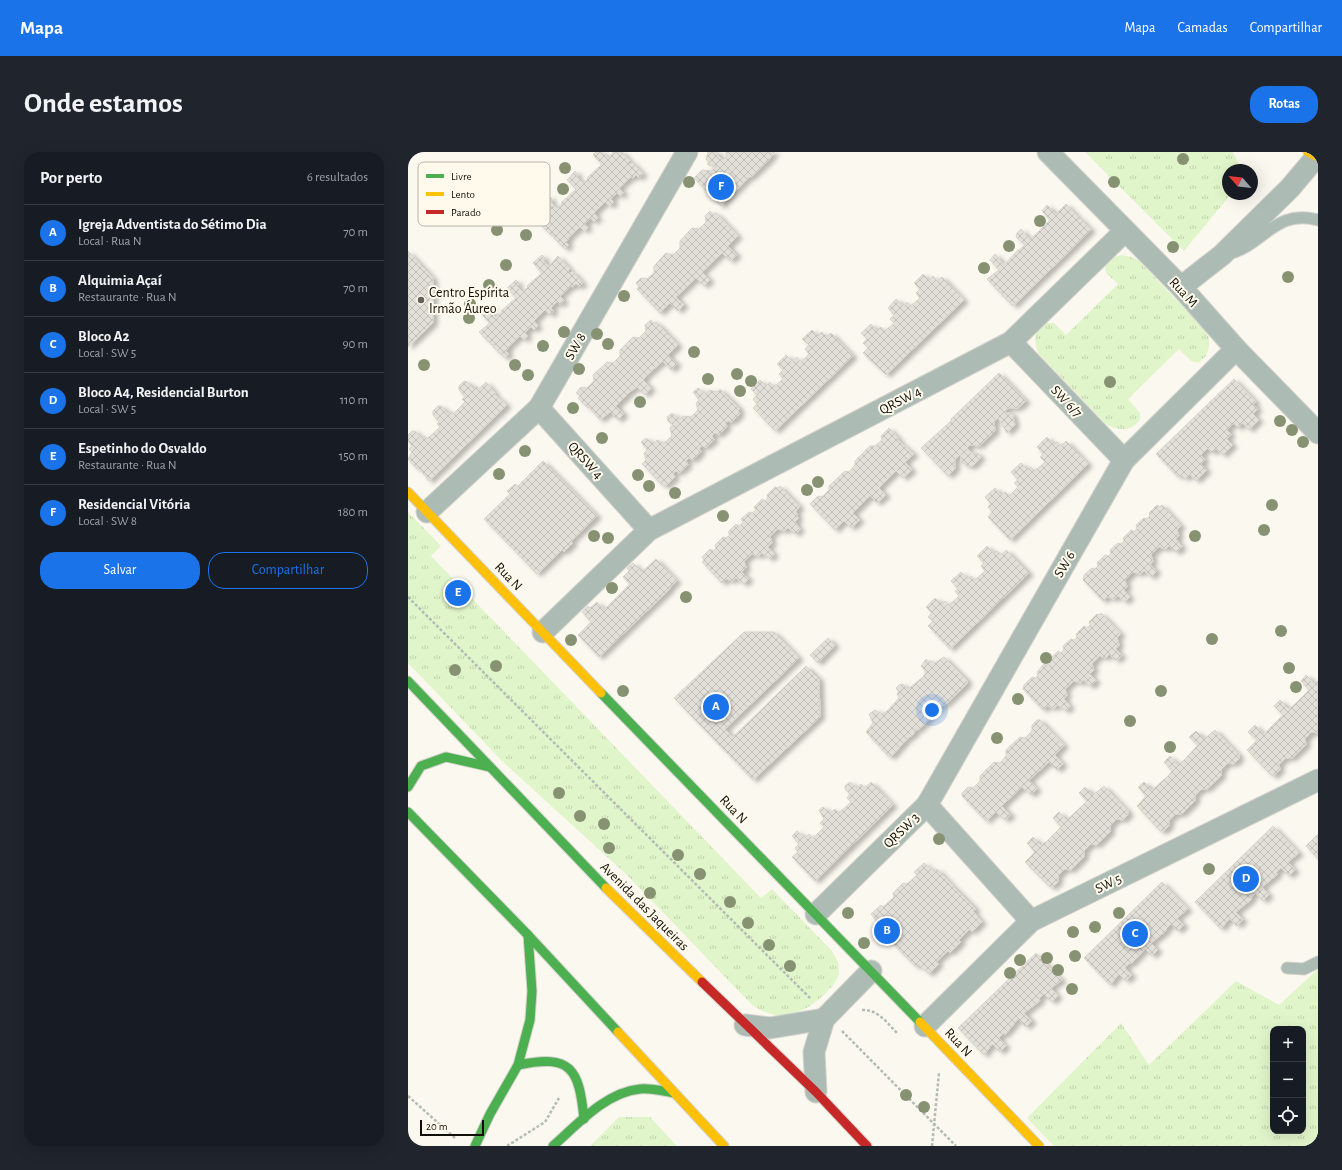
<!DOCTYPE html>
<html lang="pt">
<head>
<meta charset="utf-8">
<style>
	body { margin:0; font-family:"Alegreya Sans",sans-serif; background:#20242c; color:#f1f3f6 }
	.controls { position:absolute; right:12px; bottom:12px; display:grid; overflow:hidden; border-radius:8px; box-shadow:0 4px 16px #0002 }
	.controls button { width:36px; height:36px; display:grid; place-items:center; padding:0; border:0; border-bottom:1px solid #363941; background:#171b24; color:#f1f3f6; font:20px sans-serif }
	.compass { position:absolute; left:814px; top:12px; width:36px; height:36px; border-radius:50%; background:#171b24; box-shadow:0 4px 16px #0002; rotate:298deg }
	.scale { position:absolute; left:12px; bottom:10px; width:64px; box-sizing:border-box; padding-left:4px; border:2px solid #110f09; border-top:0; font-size:11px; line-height:14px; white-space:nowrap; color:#110f09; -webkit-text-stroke:3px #fffaec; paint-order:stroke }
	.you { position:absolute; left:524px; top:558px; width:14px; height:14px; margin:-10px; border:3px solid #fff; border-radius:50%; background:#1a73e8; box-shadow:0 0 0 6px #1a73e833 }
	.badge { display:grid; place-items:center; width:26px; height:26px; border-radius:50%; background:#1a73e8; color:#fff; font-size:13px; font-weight:700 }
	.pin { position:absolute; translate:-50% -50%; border:2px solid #fff; box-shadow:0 1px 4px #0006 }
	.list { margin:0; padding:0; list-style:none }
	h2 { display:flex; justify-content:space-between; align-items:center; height:52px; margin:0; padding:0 16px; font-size:17px }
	h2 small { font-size:13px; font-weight:400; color:#9ea1a6 }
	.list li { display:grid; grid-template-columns:26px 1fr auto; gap:12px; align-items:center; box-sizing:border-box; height:56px; padding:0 16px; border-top:1px solid #363941 }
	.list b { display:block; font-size:15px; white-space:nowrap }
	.list p { margin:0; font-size:13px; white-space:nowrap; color:#9ea1a6 }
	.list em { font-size:13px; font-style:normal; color:#9ea1a6 }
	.actions { display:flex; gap:8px; padding:12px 16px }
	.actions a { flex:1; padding:9px 0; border:1px solid #1a73e8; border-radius:16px; text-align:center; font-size:14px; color:#1a73e8 }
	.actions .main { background:#1a73e8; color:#fff }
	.icon { flex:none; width:22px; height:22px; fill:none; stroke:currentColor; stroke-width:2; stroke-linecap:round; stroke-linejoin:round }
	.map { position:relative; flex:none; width:910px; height:994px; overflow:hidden; border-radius:16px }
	header { display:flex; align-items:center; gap:24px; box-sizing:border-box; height:56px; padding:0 20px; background:#1a73e8; color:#fff }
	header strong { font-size:19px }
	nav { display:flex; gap:22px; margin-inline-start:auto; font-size:14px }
	.intro { display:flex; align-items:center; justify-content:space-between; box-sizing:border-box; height:96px; padding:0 24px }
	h1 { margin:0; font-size:28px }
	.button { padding:10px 18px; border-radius:16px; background:#1a73e8; color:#fff; font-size:14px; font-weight:700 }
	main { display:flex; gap:24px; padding:0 24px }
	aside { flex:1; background:#171b24; border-radius:16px; box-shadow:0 4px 16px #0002 }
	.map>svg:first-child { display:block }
</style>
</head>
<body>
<header>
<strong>Mapa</strong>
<nav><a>Mapa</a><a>Camadas</a><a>Compartilhar</a></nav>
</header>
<div class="intro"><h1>Onde estamos</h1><a class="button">Rotas</a></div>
<main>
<aside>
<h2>Por perto<small>6 resultados</small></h2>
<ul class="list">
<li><span class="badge">A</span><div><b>Igreja Adventista do Sétimo Dia</b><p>Local · Rua N</p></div><em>70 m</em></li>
<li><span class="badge">B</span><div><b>Alquimia Açaí</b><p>Restaurante · Rua N</p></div><em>70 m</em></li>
<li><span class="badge">C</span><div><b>Bloco A2</b><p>Local · SW 5</p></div><em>90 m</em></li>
<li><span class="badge">D</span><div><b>Bloco A4, Residencial Burton</b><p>Local · SW 5</p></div><em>110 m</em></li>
<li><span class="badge">E</span><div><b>Espetinho do Osvaldo</b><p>Restaurante · Rua N</p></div><em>150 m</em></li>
<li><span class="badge">F</span><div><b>Residencial Vitória</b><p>Local · SW 8</p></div><em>180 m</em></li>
</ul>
<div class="actions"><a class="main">Salvar</a><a>Compartilhar</a></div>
</aside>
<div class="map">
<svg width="910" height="994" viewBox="0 0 910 994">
	<defs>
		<pattern id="grass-tufts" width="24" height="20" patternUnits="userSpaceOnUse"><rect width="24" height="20" fill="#e1f5ca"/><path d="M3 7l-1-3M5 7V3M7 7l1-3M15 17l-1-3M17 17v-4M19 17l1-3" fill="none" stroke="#c0d1ac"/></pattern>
		<pattern id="building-cross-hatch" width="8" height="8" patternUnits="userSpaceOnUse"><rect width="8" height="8" fill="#e3dfd9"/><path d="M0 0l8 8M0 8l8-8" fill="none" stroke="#c2beb9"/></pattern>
		<filter id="shadow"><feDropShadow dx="4.5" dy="2.5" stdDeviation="2" flood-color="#0004"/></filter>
	</defs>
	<rect width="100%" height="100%" fill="#fbf8f0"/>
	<g fill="url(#grass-tufts)" fill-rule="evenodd">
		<path d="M677,0H825L834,18H820V42H823L776,99Z"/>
		<path d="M714,103L723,105L730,108L797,178L801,186V195L798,204L790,211L783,209L771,197L720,247L732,261V267C725,280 709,279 698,272L631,202C625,190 626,179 636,171H646L658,183L710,132L698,121L697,113L703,106Z"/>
		<path d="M0,360L33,394L23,404L353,746L364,737L423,798C427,804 431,810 431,817C432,827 424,834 418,841C396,862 372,872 344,853L219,723L93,608L0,511Z"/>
		<path d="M910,817V994H646L619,966L713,871L741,913L828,829L871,853ZM865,877H895V979H865Z"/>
		<path d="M211,965H242L269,994H182Z"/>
	</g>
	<g fill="url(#building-cross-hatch)" stroke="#d7d4ce" filter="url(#shadow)">
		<path d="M188,0H194L201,6L205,0H214L222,9L220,10L222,12L224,10L235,22L231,26L228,23L225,26L223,25L211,36L216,41L212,44L209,41L203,47L206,50L202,54L197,50L186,61L190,66L186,70L183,66L177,72L180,76L176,79L172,75L160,86L161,87L158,90L161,93L157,97L146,86L147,84L145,82L144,84L131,71L142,63L133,53L141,44L144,47L142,49L149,56L154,52L153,51L168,37L159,28L167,19L170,22L168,24L175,31L180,27L179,26L194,12L185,3Z"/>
		<path d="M300,0H310V3L315,8L318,5V0H367L362,6V7L343,25H341L313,54L286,26L294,18L303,19L309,14L300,13V8H298Z"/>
		<path d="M658,52L670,65L669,67L670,68L672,66L683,78L605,154L593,142L595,141L594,139L592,141L579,127L591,118L582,108L587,102L596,113L610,98H611L617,93L608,85L609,81L613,77L622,88L642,68L634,59L639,53L648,62Z"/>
		<path d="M302,59L306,63L308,61L330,84L320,94L329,103L322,109L314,101L294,120L302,128L296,134L288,126L268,145L276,153L270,159L262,151L252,161L229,137L231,135L228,131L233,126L239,127L246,121V114L258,101L265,103L272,96V89L284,76L291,77L298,70L297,64Z"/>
		<path d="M0,99L25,126V171L0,195Z"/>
		<path d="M134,103L137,106L135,108L141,114L150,104L162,117L160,119L162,121L164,119L175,131L171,135L168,132L165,135L163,134L152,144L156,149L152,153L149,150L143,156L146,159L142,163L137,158L126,169L130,174L126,178L123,175L117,181L120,184L116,188L112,184L100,195L101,196L98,199L101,202L97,206L85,195L87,193L85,192L84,193L71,180L82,171L73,162L82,153L85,156L82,159L88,165L94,160L93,159L108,146L99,136L108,128L111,131L108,133L115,140L120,135L119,134L134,121L125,111Z"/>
		<path d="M515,122L521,128L525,124L529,129L534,125L556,148L478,223L455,201L460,196L455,191L459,187L453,181L463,172L469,178L473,175L477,179L486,171L482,167L486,163L480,156L488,147L495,154L499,150L503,154L512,146L508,141L512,137L506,131Z"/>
		<path d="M243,168L246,172L248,170L258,180L259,183L260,182L270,193L260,203L269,212L263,218L255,209L239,223L235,228L243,236L237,243L229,235L223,239L208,254L216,262L210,268L202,260L192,268L181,255L180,256L170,246L172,244L168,241L173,235L179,236L186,229L185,223L199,210L205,211L212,204V198L225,185L231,186L238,179L237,173Z"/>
		<path d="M404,178L410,184L414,180L419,185L423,181L445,204L367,279L345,256L349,252L345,247L349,243L343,237L352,228L358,234L362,230L366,235L375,227L371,222L375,218L369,212L378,203L384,209L389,205L393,210L401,202L397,197L401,193L394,187Z"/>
		<path d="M591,221L618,249L610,256H600L596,261H604L607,273L599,281L590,266L586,269L587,279L571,294L562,293L559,296L564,301H569L573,305L565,314H558V312L553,311V302L547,307V317L540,324L513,296L543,269V267Z"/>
		<path d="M826,227L848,250L845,252L850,257L845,262L851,268L841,278L835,271L830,276L826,271L819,278L823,282L819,287L825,293L815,303L808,297L804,301L800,296L793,303L797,308L793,312L799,318L788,329L782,322L777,327L773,322L770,325L748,302Z"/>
		<path d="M56,229L59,230L66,237L69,234L71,237L78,230L87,241L86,242L99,253L21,329L10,315L9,317L0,307L4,300L1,297L4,294L0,289V283L4,279H7L14,287L17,284L19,287L32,275L29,272L31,270L25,263V259L30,254H33L40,261L43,259L45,262L57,250L54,247L57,245L51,238V234Z"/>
		<path d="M290,236L298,242L301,238L309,240L312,237L332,257L330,259L332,262L324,270L320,269L317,271L319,275L311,283L307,281L304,284L306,288L298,295L294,294L291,296L293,300L285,308L281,306L278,309L280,313L271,321L268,319L265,322L267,325L259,333H254L234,312L238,308L236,301L239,298L233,290L238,286L246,292L249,288L256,291L264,284L262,276L265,273L260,269L259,265L264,261L272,267L275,264L283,265L290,258L288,251L291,248L285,240Z"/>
		<path d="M481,276L491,287L490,288L506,302L497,310L504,318L495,326L488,319L471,336L478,343L469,351L462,344L445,361L452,368L443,376L436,369L427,378L402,352L410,344L414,345L421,338V334L437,319L441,320L447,313V309L462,294H467L474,288L473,284Z"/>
		<path d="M639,285L646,293L649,290L653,294L658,289L680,312L602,388L580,365L584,360L580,355L583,352L577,345L587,336L594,343L597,340L601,344L610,335L606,331L610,328L603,320L613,311L620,318L623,315L627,319L637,310L632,305L635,302L629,295Z"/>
		<path d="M135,309L189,364L163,389L165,391L156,400L154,398L129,422L76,367L102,342L99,339L107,332L110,334Z"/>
		<path d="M372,334L392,355L388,359L390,367L387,370L392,377L388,382L380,376L377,379L370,377L362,384L364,391L360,395L366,402L362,407L354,401L351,404L344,402L336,409L338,416L334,420L341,427L336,432L328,426L324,429L318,427L314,431L294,410L296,408L294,405L302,397L305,399L308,396L307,393L315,385L318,386L322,383L320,380L328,372L331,374L335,371L333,367L341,360L344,361L348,358L346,355L354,347L357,349L360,346L359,343L367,335L370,336Z"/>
		<path d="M749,353L752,355L754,353L773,374L769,378L771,384L768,387L774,395L769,400L766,399L761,394L758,397L751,395L743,403L745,409L742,413L747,417L748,420L743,425L736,419L732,422L725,420L717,428L719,435L716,438L722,445L717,450L710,444L706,447L699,445L695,449L675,428L676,423L684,416L687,417L690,414L689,411L697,403L700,404L703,402L702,398L710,391L713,392L716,389L715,386L723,378L726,380L729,377L728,373L736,366L739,367L742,364L741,361Z"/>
		<path d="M579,394L586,402L589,399L594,403L598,398L621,421L542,497L520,474L525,469L520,465L524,461L518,455L527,446L534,452L537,449L541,453L551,444L547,439L550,437L543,429L553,420L559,427L563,424L567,428L577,419L573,414L576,411L569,404Z"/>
		<path d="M248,407L269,429L262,435V437L191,505L170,483L183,470L174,460L180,454L182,456L189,450L196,458L222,432L215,425L221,419L219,416L225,411L234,420Z"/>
		<path d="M693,461L713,482L709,486L711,493L708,497L714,504L709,508H707L702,502L698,506L691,504L684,512L686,518L682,522L688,529L683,534L680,533L676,528L673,531L666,529L657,537L659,543L656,547L662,554L658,559L650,553L646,556L639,554L635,558L615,537L616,533L624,525L627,526L630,524L629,520L636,512L640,513L643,511L642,507L650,499L653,501L656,498L655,494L663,487L666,488L669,486L668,482L676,474L679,476L682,473L681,470L689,462L692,463Z"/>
		<path d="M336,480H366L391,506L317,577L325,585L398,514L411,527L412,565L345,628L266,546Z"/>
		<path d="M420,486L427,493L410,511L402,503Z"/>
		<path d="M536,505L559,528V532L537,553H533L532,557L510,578H507L506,582L499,587L484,604H480L458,580L465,571L461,562L467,558L474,562L479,559L491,546L489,542L491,540L488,536L491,533L495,532L500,537L515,525L518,520L513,514L518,507L521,510L523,509L527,511Z"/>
		<path d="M898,523L907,532L910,529V581L904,580L897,587L898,593L884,606H878L871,612L872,618L866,624L863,623L839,598L849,588L840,580L847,573L855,582L860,578L875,563L866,554L872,548L881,557L887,552L901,538L893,529Z"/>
		<path d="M629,568H632L656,593L647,603L655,612L649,618L641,610L621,628L629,637L623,643L614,635L600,648L594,654L603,663L597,668L588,660L578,669L554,644V641L560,635L565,636L572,629V624L586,610L592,611L598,604V598L612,585L617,586L624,579V573Z"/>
		<path d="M807,578L831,603V607L826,612L820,611L813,618V624L799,637H794L787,643V649L774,662H768L761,668V674L756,679H752L729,654L738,644L730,635L736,630L744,638L760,624L764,619L756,610L762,604L770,613L776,608L790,593L781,585L788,579L796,587Z"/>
		<path d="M442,630L449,636L453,632L457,636L463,630L485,653L407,729L384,705L390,700L387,696L391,692L384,684L389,679L397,686L401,682L405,686L416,675L412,671L416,667L411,658L415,655L423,661L427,657L431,661L443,650L439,646L442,642L437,637V634Z"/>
		<path d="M696,634L720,659V663L715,668L709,667L702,674V680L689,693L683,692L676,699V705L663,718L657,717L650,724V730L645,735H642L617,710L627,700L619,691L625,685L633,693L639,689L653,675L645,666L651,660L659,668L679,649L671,641L677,635L685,643Z"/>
		<path d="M865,674L891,701L880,710L887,718L881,724L873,716L868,721L870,722L854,735L861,743L855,749L848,741L842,746L844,747L828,760L835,768L829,774L822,766L813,777L787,750Z"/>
		<path d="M910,682V707L898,694Z"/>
		<path d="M516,711L527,720L529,717L545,734L568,757L565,759L574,770L564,780L562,777L551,788L553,790L542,801L540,799L528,810L531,812L521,822L510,812L508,815L496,803L469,775L472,773L463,762L473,753L475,755L486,745L485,741L495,731L499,732L509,723L506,720Z"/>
		<path d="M754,730L780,757L769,766L776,773L770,779L763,772L758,777L759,778L743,791L750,798L744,804L737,797L723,812L722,811L717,816L724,823L718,829L711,822L702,833L676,806Z"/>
		<path d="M628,801L654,828L643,836L650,844L644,850L636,842L631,847L632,849L616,861L624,869L618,875L610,867L597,883L596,881L591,886L598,894L592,900L584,892L576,903L550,876Z"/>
	</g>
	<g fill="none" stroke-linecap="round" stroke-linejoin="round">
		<g stroke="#d5d2cc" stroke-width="13">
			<g id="lane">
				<path d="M820,102C855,94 867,56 910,68"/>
				<path d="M879,816L896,817L910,810"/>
			</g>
		</g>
		<g stroke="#d5d2cc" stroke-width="23">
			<g id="street">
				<path d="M640,0L773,135L828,197L910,281"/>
				<path d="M773,135L814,103L882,36L909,4"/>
				<path d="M603,190L716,308"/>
				<path d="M131,256L241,378"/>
				<path d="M19,360L131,256L279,0"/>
				<path d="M135,480L241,378L603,190L717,79"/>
				<path d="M519,653L716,308L828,197"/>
				<path d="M408,762L519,653L623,769"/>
				<path d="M337,873L362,876L416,867"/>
				<path d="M517,874L623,769L910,628"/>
				<path d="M408,940L406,900L416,867L463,819"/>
			</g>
		</g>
		<g stroke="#d5d2cc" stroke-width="11">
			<g id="fast">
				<path d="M0,529L198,736"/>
				<path d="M193,541L512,870"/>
				<path d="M0,635L13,614L38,605L82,615"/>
				<path d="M0,660L120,783L210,880"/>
				<path d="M110,913C163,902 171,916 176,967"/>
				<path d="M67,994L82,962L110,913L122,868L124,839L120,783"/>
				<path d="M145,994C169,973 198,940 232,937C243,936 255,939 266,941"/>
			</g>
		</g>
		<g stroke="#d5d2cc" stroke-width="11">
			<g id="slow">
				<path d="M900,0L910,5"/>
				<path d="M0,340L193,541"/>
				<path d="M198,736L294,830"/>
				<path d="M512,870L631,994"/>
				<path d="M210,880L316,994"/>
			</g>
		</g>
		<g stroke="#d5d2cc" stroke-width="11">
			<path id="jam" d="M294,830L408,940L459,994"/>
		</g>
		<g stroke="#b3bcb4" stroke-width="2.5" stroke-dasharray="3 2" stroke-linecap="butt">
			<path d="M0,445L403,847"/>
			<path d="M454,858C470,857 480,872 490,882"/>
			<path d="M434,879L548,994"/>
			<path d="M0,944L47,986"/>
			<path d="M99,994L137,970L151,946"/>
			<path d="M524,994L531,921"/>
		</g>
		<use href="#lane" stroke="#acbcb4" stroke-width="11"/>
		<use href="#street" stroke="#acbcb4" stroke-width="21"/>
		<use href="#fast" stroke="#4caf50" stroke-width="9"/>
		<use href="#slow" stroke="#ffc107" stroke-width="9"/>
		<use href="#jam" stroke="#c62828" stroke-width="9"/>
	</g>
	<g fill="#869272">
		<circle cx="775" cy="7" r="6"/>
		<circle cx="157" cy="16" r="6"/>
		<circle cx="281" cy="30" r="6"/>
		<circle cx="706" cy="30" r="6"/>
		<circle cx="155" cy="37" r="6"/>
		<circle cx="632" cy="69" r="6"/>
		<circle cx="89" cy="78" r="6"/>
		<circle cx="118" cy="83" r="6"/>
		<circle cx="601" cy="94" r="6"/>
		<circle cx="765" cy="95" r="6"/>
		<circle cx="98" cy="113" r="6"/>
		<circle cx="576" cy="116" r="6"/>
		<circle cx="880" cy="125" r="6"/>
		<circle cx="81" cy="133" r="6"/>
		<circle cx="216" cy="144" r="6"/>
		<circle cx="62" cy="152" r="6"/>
		<circle cx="61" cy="166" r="6"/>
		<circle cx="156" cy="180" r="6"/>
		<circle cx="189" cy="182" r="6"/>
		<circle cx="200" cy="192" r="6"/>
		<circle cx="135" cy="194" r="6"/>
		<circle cx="286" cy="200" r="6"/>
		<circle cx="16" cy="213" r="6"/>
		<circle cx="107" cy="213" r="6"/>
		<circle cx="171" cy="217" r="6"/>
		<circle cx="329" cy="222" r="6"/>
		<circle cx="120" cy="223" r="6"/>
		<circle cx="300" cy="227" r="6"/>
		<circle cx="343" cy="229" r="6"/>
		<circle cx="702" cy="230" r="6"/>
		<circle cx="332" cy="239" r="6"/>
		<circle cx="232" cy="250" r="6"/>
		<circle cx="165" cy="256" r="6"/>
		<circle cx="872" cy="269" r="6"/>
		<circle cx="884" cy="278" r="6"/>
		<circle cx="194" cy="286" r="6"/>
		<circle cx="895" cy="290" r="6"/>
		<circle cx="117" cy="299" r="6"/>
		<circle cx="91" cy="322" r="6"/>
		<circle cx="230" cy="323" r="6"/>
		<circle cx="410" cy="330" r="6"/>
		<circle cx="241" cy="334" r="6"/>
		<circle cx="399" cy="338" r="6"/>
		<circle cx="267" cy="341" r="6"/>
		<circle cx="864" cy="353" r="6"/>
		<circle cx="315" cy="364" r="6"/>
		<circle cx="856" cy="378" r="6"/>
		<circle cx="186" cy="384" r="6"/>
		<circle cx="787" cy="384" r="6"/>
		<circle cx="200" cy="386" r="6"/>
		<circle cx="204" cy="436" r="6"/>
		<circle cx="278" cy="445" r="6"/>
		<circle cx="873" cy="479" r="6"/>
		<circle cx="804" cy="487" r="6"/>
		<circle cx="163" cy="488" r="6"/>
		<circle cx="638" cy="506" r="6"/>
		<circle cx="88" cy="514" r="6"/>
		<circle cx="881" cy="516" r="6"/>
		<circle cx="47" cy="518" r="6"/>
		<circle cx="888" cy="535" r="6"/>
		<circle cx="215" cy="539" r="6"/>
		<circle cx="753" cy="539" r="6"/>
		<circle cx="610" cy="547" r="6"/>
		<circle cx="722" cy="569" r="6"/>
		<circle cx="589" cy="586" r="6"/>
		<circle cx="762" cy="595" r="6"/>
		<circle cx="151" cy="641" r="6"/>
		<circle cx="172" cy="664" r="6"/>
		<circle cx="196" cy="672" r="6"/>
		<circle cx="531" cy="687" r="6"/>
		<circle cx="201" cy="696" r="6"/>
		<circle cx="270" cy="703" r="6"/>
		<circle cx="801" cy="717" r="6"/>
		<circle cx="292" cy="722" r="6"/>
		<circle cx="242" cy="741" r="6"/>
		<circle cx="322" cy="750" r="6"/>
		<circle cx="440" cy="761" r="6"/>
		<circle cx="711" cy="761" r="6"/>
		<circle cx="340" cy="771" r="6"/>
		<circle cx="687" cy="775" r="6"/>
		<circle cx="665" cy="780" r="6"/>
		<circle cx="456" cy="791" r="6"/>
		<circle cx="361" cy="793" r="6"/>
		<circle cx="667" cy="804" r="6"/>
		<circle cx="639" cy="806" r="6"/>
		<circle cx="612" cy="808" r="6"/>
		<circle cx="382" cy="814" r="6"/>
		<circle cx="650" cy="818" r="6"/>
		<circle cx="602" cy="821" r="6"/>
		<circle cx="664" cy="837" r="6"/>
		<circle cx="498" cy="943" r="6"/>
		<circle cx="516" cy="955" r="6"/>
	</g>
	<circle fill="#63615a" stroke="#fffaec" stroke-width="1.5" cx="13" cy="148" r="4"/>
	<g text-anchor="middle" stroke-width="4" stroke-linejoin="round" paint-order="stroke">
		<g font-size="14" fill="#110f09" stroke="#fffaec" text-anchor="start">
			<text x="21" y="145">Centro Espírita<tspan x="21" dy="16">Irmão Áureo</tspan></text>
		</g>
		<g font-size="14" fill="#110f09" stroke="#fffaec">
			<text transform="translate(776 140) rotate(47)" y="5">Rua M</text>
			<text transform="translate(167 194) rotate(-60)" y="5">SW 8</text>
			<text transform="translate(492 248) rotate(-27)" y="5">QRSW 4</text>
			<text transform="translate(659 249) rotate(46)" y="5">SW 6/7</text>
			<text transform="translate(178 308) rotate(48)" y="5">QRSW 4</text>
			<text transform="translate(656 412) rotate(-60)" y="5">SW 6</text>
			<text transform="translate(101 424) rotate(46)" y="5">Rua N</text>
			<text transform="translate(326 657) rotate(46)" y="5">Rua N</text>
			<text transform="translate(493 678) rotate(-44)" y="5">QRSW 3</text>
			<text transform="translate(700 731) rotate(-26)" y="5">SW 5</text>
			<text transform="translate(237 754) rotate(45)" y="5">Avenida das Jaqueiras</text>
			<text transform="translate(551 890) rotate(47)" y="5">Rua N</text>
		</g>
	</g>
	<rect x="10" y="10" width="132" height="64" rx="6" fill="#fffaec" stroke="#b8b4a8" stroke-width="1"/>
	<rect x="18" y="22" width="18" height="4" fill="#4caf50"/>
	<rect x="18" y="40" width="18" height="4" fill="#ffc107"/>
	<rect x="18" y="58" width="18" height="4" fill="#c62828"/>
	<g font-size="11" fill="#110f09">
		<text x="43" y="28">Livre</text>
		<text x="43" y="46">Lento</text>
		<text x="43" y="64">Parado</text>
	</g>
</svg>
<div class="controls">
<button>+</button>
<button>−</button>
<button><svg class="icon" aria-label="locate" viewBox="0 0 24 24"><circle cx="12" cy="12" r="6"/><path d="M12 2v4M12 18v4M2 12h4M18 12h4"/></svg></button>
</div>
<svg class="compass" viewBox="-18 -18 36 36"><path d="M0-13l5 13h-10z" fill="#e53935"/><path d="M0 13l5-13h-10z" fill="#9ea1a6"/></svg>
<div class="scale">20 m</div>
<div class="you"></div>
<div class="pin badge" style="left:308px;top:555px">A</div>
<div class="pin badge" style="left:479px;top:779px">B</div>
<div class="pin badge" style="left:727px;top:782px">C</div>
<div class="pin badge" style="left:838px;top:727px">D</div>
<div class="pin badge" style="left:50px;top:441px">E</div>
<div class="pin badge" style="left:313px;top:35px">F</div>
</div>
</main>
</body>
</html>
